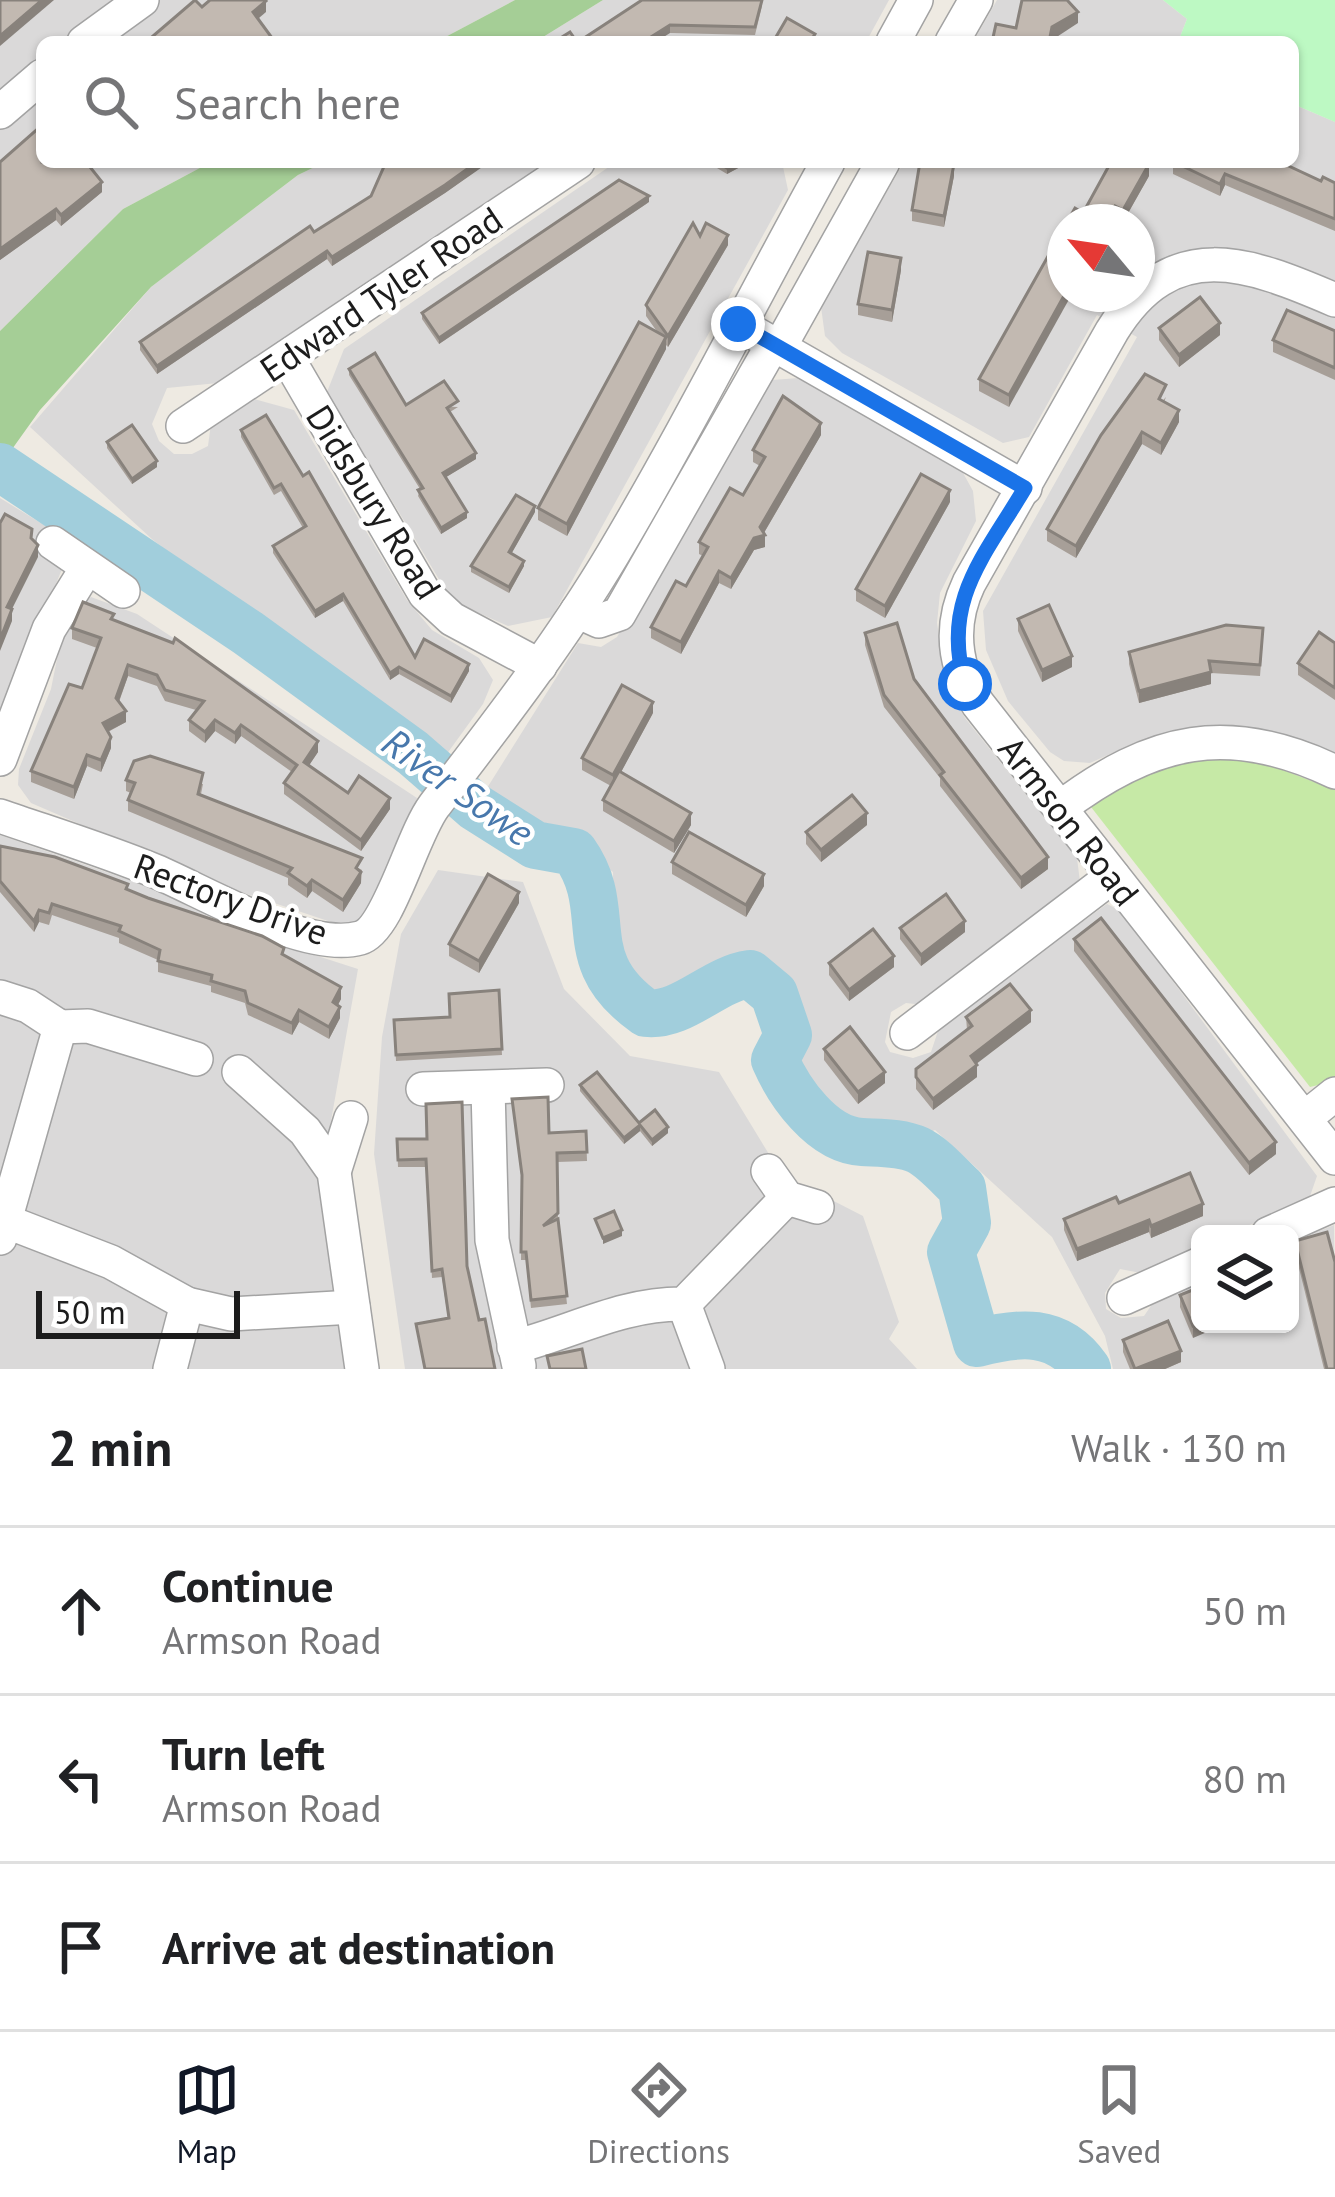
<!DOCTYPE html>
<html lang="en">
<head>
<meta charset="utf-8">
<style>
	body { margin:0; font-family:"PT Sans",sans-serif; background:#f2f2f2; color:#202124 }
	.controls { position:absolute; right:36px; bottom:36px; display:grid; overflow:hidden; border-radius:18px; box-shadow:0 3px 9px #0004 }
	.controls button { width:108px; height:108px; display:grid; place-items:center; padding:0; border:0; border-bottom:3px solid #e0e0e0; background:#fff; color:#202124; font:60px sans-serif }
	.compass { position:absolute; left:1047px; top:204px; width:108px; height:108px; border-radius:50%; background:#fff; box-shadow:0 3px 9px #0004; rotate:299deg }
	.scale { position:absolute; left:36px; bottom:30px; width:204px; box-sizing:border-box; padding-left:12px; border:6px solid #1c1c1c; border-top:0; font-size:33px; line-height:42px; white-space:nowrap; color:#1c1c1c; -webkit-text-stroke:9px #fff; paint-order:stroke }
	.stop { position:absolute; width:36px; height:36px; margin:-27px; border:9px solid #1a73e8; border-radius:50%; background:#fff }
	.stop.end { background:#1a73e8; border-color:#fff; box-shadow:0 3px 12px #0008 }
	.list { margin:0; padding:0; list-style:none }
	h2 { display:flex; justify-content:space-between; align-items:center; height:156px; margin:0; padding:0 48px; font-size:51px }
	h2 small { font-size:39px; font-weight:400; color:#757577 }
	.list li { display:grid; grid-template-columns:78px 1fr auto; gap:36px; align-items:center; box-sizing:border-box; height:168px; padding:0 48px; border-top:3px solid #e0e0e0 }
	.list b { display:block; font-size:45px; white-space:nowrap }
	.list p { margin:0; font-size:39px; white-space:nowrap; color:#757577 }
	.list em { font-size:39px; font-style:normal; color:#757577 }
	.icon { flex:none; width:66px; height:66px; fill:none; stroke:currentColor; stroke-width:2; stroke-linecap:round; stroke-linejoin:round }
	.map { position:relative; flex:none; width:1335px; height:1369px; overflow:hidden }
	.search { position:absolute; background:#fff; box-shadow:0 3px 9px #0004; left:36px; right:36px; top:36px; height:132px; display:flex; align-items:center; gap:30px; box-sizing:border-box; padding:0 42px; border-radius:18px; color:#757577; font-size:45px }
	.sheet { height:660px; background:#fff }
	nav { display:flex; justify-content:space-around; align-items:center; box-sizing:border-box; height:168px; border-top:3px solid #e0e0e0; background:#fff; font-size:33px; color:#757577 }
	nav a { display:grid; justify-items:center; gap:6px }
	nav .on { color:#111827 }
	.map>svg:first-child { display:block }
</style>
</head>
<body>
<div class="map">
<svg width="1335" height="1369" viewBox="0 0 1335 1369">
	<rect width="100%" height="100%" fill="#eeeae2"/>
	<g fill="#dad9d9" fill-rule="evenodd">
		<path d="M0,0H515L436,42H42V162H211L123,209L0,331Z"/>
		<path d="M603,0H889L866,42H535Z"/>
		<path d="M997,0H1163L1187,19L1178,42H973Z"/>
		<path d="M1293,104L1335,122V756L1280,733L1201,730L1139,741L1090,763L1064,761L1050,752L1008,701L986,650L983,611L1137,337L1097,315L1029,437L1003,443L842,353L825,336L821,307L904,162H1293ZM1065,222H1137V294H1065Z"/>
		<path d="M325,162H556L218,383L167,388L152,424L159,441L174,454H192L208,446L212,416L243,396L294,410L407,600L432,630L479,658L493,680L483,704L441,762L153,540L30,427L151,287L298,175Z"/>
		<path d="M616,162H782L788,190L552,617L508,626L452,601L327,392L344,349Z"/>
		<path d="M799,378L962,471L973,491L976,521L940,593L937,623L947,686L965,718L1077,858L1080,882L924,1005L906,1003L891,1012L885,1042L890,1052L913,1058L931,1052L940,1025L1107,904L1121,911L1317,1176L1309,1199L1229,1234H1200V1247L1141,1273L1120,1269L1105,1293L1106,1309L1121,1318L1144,1316L1157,1297L1200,1280V1324H1290V1243L1334,1225L1335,1369H1113L1105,1336L1052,1237L935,1130L911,1141L833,1122L797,1063L803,1010L737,954L702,972L666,1001L614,959L613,872L550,824L527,820L487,788L578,643L601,647L617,637L772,380Z"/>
		<path d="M0,498L57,533L62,569L0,723Z"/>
		<path d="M91,597L137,614L417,798L371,916L343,926L226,887L31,803L18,785L19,769L51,689L60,644L79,606Z"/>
		<path d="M0,835L152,888L231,928L358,969L321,1177L354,1369H0Z"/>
		<path d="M438,870L523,882L564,989L630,1056L719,1072L781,1174L863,1216L899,1322L889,1339L917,1369H405L374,1154L382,1037L401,934Z"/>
	</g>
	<path fill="#c6e9a6" d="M1228,749L1335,790V1081L1310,1087L1091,807L1094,800L1145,768Z"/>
	<g fill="#a5ce96">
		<path d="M515,0H603L535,42H436Z"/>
		<path d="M211,162H325L298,175L151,287L40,410L0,466V331L123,209Z"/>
	</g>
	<path fill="#bdf9c3" d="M1163,0H1335V122L1293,104V42H1178L1187,19Z"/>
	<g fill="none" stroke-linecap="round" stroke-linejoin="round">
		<path stroke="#a1cedc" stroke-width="48" d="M0,467L248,633L413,753L475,807L535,845L574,852C617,912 569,959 646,1013C683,1017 713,979 750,974L774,994L788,1035L775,1060C789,1092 822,1140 862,1142C880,1143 901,1142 918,1150C934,1158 949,1176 962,1188L967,1223L951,1252L977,1343C1018,1332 1058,1327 1087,1369"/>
		<g stroke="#a3a3a3" stroke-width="36">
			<g id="street">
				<path d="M84,42L142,0"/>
				<path d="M893,42L916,0"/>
				<path d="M952,42L976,0"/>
				<path d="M0,112L42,76"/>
				<path d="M1335,300C1249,263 1172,233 1112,331L969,583C949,625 953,665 978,704L1335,1158"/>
				<path d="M756,334L1025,488"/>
				<path d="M779,348L883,162"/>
				<path d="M287,357L425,594L452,619L540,666"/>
				<path d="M183,426L578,162"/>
				<path d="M53,543L123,591"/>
				<path d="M577,611L599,621L619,614L773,344"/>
				<path d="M0,759L49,629L87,568"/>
				<path d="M1060,808C1152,738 1229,721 1335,772"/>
				<path d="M0,816C52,834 104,850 155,871C205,892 306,953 360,938C389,930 411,837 434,806C497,724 560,643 613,554C689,426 756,292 828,162"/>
				<path d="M0,997L28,1006L60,1027L88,1026L196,1059"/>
				<path d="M907,1033L1113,876"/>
				<path d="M239,1072L305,1131L334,1172L362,1369"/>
				<path d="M423,1089L547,1085"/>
				<path d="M488,1089L492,1240L519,1366"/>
				<path d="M1305,1118L1335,1094"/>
				<path d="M768,1171L787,1198L817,1207"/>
				<path d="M334,1172L351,1118"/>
				<path d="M5,1221L111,1262L187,1304L231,1314L353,1307"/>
				<path d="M1268,1234L1335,1204"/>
				<path d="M0,1238L60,1027"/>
				<path d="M1124,1298L1200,1264"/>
				<path d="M684,1304L708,1369"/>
				<path d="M514,1347C572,1332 623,1303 684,1304L787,1198"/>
				<path d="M170,1369L187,1304"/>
			</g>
		</g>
		<use href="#street" stroke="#fff" stroke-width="33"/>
	</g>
	<g fill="#a79f98">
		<path d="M762,6L755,35L670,33L578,42Z"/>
		<path d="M0,162L102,192L61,226L56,220L0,260Z"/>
		<path d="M488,162L445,193L332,266L327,259L157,374L140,350V342L314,232Z"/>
		<path d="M707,162H743L740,167L727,174Z"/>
		<path d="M1173,162L1335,183V231L1225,185L1220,196L1173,174Z"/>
		<path d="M954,176L944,227L912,221V210Z"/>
		<path d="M1149,176L1123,222L1115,217L1112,222H1067Z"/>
		<path d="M649,202L439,344L422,319V313Z"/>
		<path d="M1065,226L1009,407L979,391V379Z"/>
		<path d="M700,236L728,245L668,347L666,345V349L567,536L538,520V508L658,333L646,316V305Z"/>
		<path d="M901,270L892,322L858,315V304Z"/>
		<path d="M1159,328L1220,335L1179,367L1159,340Z"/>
		<path d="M1335,331V380L1273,352V340Z"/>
		<path d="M349,369L406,405L458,407L450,412L476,459L446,477L467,518L441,534L418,496L420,489L349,375Z"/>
		<path d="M1166,397L1164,402L1179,422L1161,455L1142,444L1076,558L1047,541V529Z"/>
		<path d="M241,430L303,476L415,657L469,671L451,703L399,674L390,680L343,601L315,618L273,553V546L303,528L281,491L274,495L241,437Z"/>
		<path d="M821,435L764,533L765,547L754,550L731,589L719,583L681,654L651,638V627L686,586L703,556L699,554V542L743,495L760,466L753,462V450Z"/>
		<path d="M107,442L157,467L132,484L107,448Z"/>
		<path d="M950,502L885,618L856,601V589Z"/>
		<path d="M535,512L511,554L524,566L509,593L471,572V566Z"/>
		<path d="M1018,619L1072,667L1042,682L1018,631Z"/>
		<path d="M114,620L318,752L309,765L348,793L390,809L361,851L284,794V783L292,772L241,736L235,744L215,731L205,743L189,731V720L196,710L165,701L157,686L128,676L119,702L126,722L108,732L111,748L101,772L87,766L74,799L31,782V771L82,688L97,648L72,639V628Z"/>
		<path d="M865,633L914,679L1048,869L1021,889L940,786V778L884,707L865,645Z"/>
		<path d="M1263,639L1260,676L1211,673V684L1139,703L1129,664V652Z"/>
		<path d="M1335,643V700L1298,675V663Z"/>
		<path d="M653,713L621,772L691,825L674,853L603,811V800L611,786L582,770V758Z"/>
		<path d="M126,780L203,784L201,794L362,870L361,883L343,912L312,891L307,898L288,885V878L128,811V800L131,793L126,791Z"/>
		<path d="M867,825L821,862L806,844V832Z"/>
		<path d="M0,846L128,889L284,956L341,999L338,1005L340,1018L329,1039L299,1022L292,1035L248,1015L245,1003L211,992V986L158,972V960L119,943V938L52,915L49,925L39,922L34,932L0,892Z"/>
		<path d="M672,862L764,886L746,917L672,874Z"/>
		<path d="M519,903L479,973L449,956V944Z"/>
		<path d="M900,928L965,932L921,966L900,939Z"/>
		<path d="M1074,939L1276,1154L1249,1175L1074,951Z"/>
		<path d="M829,963L894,967L849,1001L829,975Z"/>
		<path d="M499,990L502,1055L396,1061L394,1020L450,1017Z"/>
		<path d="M966,1017L1031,1022L976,1063L977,1077L933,1110L916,1089V1069L967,1030Z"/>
		<path d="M824,1049L885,1083L858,1104L824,1060Z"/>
		<path d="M580,1085L639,1123L668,1133L652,1146L640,1131L624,1144L580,1091Z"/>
		<path d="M512,1099L549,1133L586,1131L587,1161L557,1162L558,1219L567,1304L531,1308L526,1260H521L522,1183Z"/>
		<path d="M397,1139H426L467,1266L479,1320L495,1369H424L416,1324L448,1318L442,1277L432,1278L426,1167H398Z"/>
		<path d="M1119,1203L1203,1216L1151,1238L1149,1232L1077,1261L1064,1230V1219Z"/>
		<path d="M1295,1241L1335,1369H1324L1295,1252Z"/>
		<path d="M1200,1287L1193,1338L1180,1307V1295Z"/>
		<path d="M1123,1340L1181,1362L1165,1369H1130L1123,1352Z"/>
	</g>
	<g fill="#88827c">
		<path d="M42,0H54L0,46V36Z"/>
		<path d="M266,1V12L253,23V12Z"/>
		<path d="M1078,12V23L1049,42L1052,27Z"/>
		<path d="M670,25V33L656,42H643Z"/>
		<path d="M477,162L488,163L445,193L332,266V257Z"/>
		<path d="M738,162H743L740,167L727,174V168Z"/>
		<path d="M954,164V176L944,227V216Z"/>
		<path d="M1149,164V176L1123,222V210Z"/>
		<path d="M1225,174V185L1220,196V184Z"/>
		<path d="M102,182V192L61,226V215Z"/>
		<path d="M649,196V202L439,344V338Z"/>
		<path d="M1115,206V217L1112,222H1106Z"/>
		<path d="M56,209V220L0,260V249Z"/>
		<path d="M728,235V245L668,347V336Z"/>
		<path d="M327,251V259L157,374V366Z"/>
		<path d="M901,258V270L892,322V310Z"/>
		<path d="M1065,294H1072L1009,407V395Z"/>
		<path d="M1220,323V335L1179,367V355Z"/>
		<path d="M666,337V349L567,536V524Z"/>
		<path d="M1179,410V422L1161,455V443Z"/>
		<path d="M821,423V435L762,536L765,535V547L754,550L731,589V578Z"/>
		<path d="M1142,432V444L1076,558V546Z"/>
		<path d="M476,453V459L443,479V473Z"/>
		<path d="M157,461V467L132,484V479Z"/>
		<path d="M950,490V502L885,618V606Z"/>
		<path d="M535,506V512L509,558V552Z"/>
		<path d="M467,512V518L441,534V528Z"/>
		<path d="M38,545V557L7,619V607Z"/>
		<path d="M524,561V566L509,593V587Z"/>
		<path d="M719,571V583L681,654V642Z"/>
		<path d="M343,594V601L315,618V611Z"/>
		<path d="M12,609V621L0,651V640Z"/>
		<path d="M1072,656V667L1042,682V670Z"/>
		<path d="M469,664V671L451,703V696Z"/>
		<path d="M128,665V676L116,709V698Z"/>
		<path d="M399,667V674L390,680V673Z"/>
		<path d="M1211,672V684L1139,703V691Z"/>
		<path d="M653,702V713L613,787V775Z"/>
		<path d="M126,711V722L103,734V723Z"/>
		<path d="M215,720V731L205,743V732Z"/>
		<path d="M241,725V736L235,744V733Z"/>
		<path d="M111,737V748L101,772V760Z"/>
		<path d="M318,741V752L304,773V762Z"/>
		<path d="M87,755V766L74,799V787Z"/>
		<path d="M390,798V809L361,851V840Z"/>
		<path d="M691,813V825L674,853V841Z"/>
		<path d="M867,813V825L821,862V850Z"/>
		<path d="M1048,857V869L1021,889V878Z"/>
		<path d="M361,872V883L343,912V900Z"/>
		<path d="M764,874V886L746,917V905Z"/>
		<path d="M312,880V891L307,898V886Z"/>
		<path d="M519,892V903L479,973V961Z"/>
		<path d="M39,910V922L34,932V921Z"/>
		<path d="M965,921V932L921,966V955Z"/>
		<path d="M894,956V967L849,1001V990Z"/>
		<path d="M341,987V999L333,1014V1002Z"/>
		<path d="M340,1007V1018L329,1039V1027Z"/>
		<path d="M299,1010V1022L292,1035V1023Z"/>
		<path d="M1031,1010V1022L971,1068V1056Z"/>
		<path d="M977,1065V1077L933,1110V1099Z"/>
		<path d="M885,1072V1083L858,1104V1092Z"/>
		<path d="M640,1125V1131L624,1144V1138Z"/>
		<path d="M668,1127V1133L652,1146V1140Z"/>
		<path d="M1276,1142V1154L1249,1175V1163Z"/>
		<path d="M1203,1204V1216L1151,1238V1226Z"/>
		<path d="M1149,1220V1232L1077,1261V1249Z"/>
		<path d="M622,1230V1236L603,1244V1238Z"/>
		<path d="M1200,1323L1226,1324L1193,1338V1326Z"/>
		<path d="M1181,1351V1362L1165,1369H1138Z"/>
	</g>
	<g fill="#c2b9b1" stroke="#88827c" stroke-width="3">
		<path d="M0,0H42L0,36Z"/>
		<path d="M195,0L202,7L210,0H265L266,1L253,12L275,42H146Z"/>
		<path d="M642,0H762L755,27L670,25L643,42H578Z"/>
		<path d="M1022,0H1067L1078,12L1052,27L1049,42L1017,40L1016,42H992L996,24L1016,28Z"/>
		<path d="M787,18L815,34L810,42H773Z"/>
		<path d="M570,32L577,42H554Z"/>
		<path d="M42,125V162H86L102,182L61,215L56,209L0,249V162Z"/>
		<path d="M386,162H477L445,185L332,257L327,251L157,366L140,342L310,226L314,232L371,196Z"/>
		<path d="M717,162H738L727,168Z"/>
		<path d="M920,162H941L954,164L944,216L912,210Z"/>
		<path d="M1111,162H1144L1149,164L1123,210L1115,206L1106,222H1067L1075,208L1083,213Z"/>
		<path d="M1174,162H1253L1256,164L1257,162H1280L1321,181L1323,177L1335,183V219L1225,174L1220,184Z"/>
		<path d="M619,180L649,196L439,338L422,313Z"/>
		<path d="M693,223L700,236L706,223L728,235L668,336L646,305Z"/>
		<path d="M1065,226V294L1009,395L979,379Z"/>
		<path d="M868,252L901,258L892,310L858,304Z"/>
		<path d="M1200,297L1220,323L1179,355L1159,328Z"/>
		<path d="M1287,310L1335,331V368L1273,340Z"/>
		<path d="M639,322L666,337L567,524L538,508Z"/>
		<path d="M375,353L406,405L444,381L458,401L447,408L476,453L443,473L467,512L441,528L418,490L423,488L349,369Z"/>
		<path d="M1145,374L1166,385L1159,399L1179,410L1161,443L1142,432L1076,546L1047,529L1101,435Z"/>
		<path d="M783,396L821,423L760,527L765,535L754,538L731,578L719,571L681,642L651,627L676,581L686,586L708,547L699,542L730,488L743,495L765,457L753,450Z"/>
		<path d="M266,415L303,476L309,472L415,657L424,639L469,664L451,696L399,667L390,673L343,594L315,611L273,546L306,526L281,484L274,488L241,430Z"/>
		<path d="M132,425L157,461L132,479L107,442Z"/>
		<path d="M921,474L950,490L885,606L856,589Z"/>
		<path d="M516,495L535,506L509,552L524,561L509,587L471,566Z"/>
		<path d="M5,514L32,529L31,538L38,545L7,607L12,609L0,640V523Z"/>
		<path d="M83,602L114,614L111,619L173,643L175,638L318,741L304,762L348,793L359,776L390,798L361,840L284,783L297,765L241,725L235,733L215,720L205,732L189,720L204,701L165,690L157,675L128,665L116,698L126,711L103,723L111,737L101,760L87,755L74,787L31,771L69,684L82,688L101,638L72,628Z"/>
		<path d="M1049,605L1072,656L1042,670L1018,619Z"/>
		<path d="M897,623L914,679L1048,857L1021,878L940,775L944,772L884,695L865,633Z"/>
		<path d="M1226,625L1263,628L1260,665L1209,661L1211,672L1139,691L1129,652Z"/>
		<path d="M1319,632L1335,643V688L1298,663Z"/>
		<path d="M622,685L653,702L613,775L582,758Z"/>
		<path d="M150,756L203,773L198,794L362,858L356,868L361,872L343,900L312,880L307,886L288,873L292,868L128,800L135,783L126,780L134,761Z"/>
		<path d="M619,771L691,813L674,841L603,800Z"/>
		<path d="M852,795L867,813L821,850L806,832Z"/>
		<path d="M689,832L764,874L746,905L672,862Z"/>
		<path d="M0,846L55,857L128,884L126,889L148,898L262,936L284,948L282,954L341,987L333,1002L340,1007L329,1027L299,1010L292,1023L248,1003L245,991L211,981L212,975L158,961L160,950L119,931L121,926L52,904L49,913L39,910L34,921L0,881Z"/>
		<path d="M488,874L519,892L479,961L449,944Z"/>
		<path d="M946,894L965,921L921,955L900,928Z"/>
		<path d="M1101,918L1276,1142L1249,1163L1074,939Z"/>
		<path d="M873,929L894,956L849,990L829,963Z"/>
		<path d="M1010,984L1031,1010L971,1056L977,1065L933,1099L916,1077V1069L972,1026L966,1017Z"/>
		<path d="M499,990L502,1049L396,1055L394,1020L450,1017L449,994Z"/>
		<path d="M850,1027L885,1072L858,1092L824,1049Z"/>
		<path d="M597,1072L639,1123L655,1110L668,1127L652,1140L640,1125L624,1138L580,1085Z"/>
		<path d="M548,1097L549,1133L586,1131L587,1152L557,1153L558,1213L543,1226L558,1219L567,1296L531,1300L526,1252H521L522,1175L512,1099Z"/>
		<path d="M462,1102L467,1266L479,1320L485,1319L495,1369H425L416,1324L449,1318L442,1269L432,1271L426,1159L398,1160L397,1139H427L426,1104Z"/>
		<path d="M1190,1173L1203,1204L1151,1226L1149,1220L1077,1249L1064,1219L1116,1197L1119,1203Z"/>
		<path d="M614,1211L622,1230L603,1238L595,1219Z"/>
		<path d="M1327,1232L1335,1262V1369H1327L1295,1241Z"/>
		<path d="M1200,1287V1323L1193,1326L1180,1295Z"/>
		<path d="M1168,1321L1181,1351L1135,1369L1123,1340Z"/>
		<path d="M582,1349L586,1369H550L547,1356Z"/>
	</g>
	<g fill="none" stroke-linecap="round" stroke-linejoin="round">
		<path stroke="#1a73e8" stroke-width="15" d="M738,324L1025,488C984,557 941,601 965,684"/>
	</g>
	<g text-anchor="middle" stroke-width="9" stroke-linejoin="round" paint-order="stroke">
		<g font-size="36" fill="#1c1c1c" stroke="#fff">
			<text transform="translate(381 294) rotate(-34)" y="13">Edward Tyler Road</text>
			<text transform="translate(374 502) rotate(58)" y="13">Didsbury Road</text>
			<text transform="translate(1069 821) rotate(52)" y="13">Armson Road</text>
			<text transform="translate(231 899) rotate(20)" y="13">Rectory Drive</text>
		</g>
		<g font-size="39" font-style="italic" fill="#4878ac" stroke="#fff">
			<text transform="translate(458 787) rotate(35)" y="14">River Sowe</text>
		</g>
	</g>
</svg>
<div class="controls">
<button><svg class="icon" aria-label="layers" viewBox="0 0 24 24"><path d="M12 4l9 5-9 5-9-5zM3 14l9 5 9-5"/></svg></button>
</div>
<svg class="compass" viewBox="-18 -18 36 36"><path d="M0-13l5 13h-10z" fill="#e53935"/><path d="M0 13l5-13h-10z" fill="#757577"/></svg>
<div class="scale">50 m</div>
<div class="stop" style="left:965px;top:684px"></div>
<div class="stop end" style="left:738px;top:324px"></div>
<div class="search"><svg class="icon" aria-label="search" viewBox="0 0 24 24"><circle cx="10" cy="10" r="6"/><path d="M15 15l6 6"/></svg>Search here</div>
</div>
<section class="sheet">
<h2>2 min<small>Walk · 130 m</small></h2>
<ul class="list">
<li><svg class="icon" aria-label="ahead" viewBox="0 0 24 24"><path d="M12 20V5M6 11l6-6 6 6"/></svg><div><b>Continue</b><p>Armson Road</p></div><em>50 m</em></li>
<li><svg class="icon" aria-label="left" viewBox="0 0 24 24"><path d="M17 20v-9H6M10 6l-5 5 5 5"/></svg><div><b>Turn left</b><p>Armson Road</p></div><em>80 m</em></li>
<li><svg class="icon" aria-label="arrive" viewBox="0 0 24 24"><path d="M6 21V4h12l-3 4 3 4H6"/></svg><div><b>Arrive at destination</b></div></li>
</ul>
</section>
<nav>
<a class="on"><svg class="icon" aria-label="map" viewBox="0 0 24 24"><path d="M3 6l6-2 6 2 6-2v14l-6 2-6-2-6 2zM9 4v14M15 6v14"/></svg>Map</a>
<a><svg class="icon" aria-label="directions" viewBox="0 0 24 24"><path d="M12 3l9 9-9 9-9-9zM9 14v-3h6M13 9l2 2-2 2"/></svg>Directions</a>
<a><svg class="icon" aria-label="saved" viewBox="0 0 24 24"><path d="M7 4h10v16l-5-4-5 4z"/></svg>Saved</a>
</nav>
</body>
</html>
